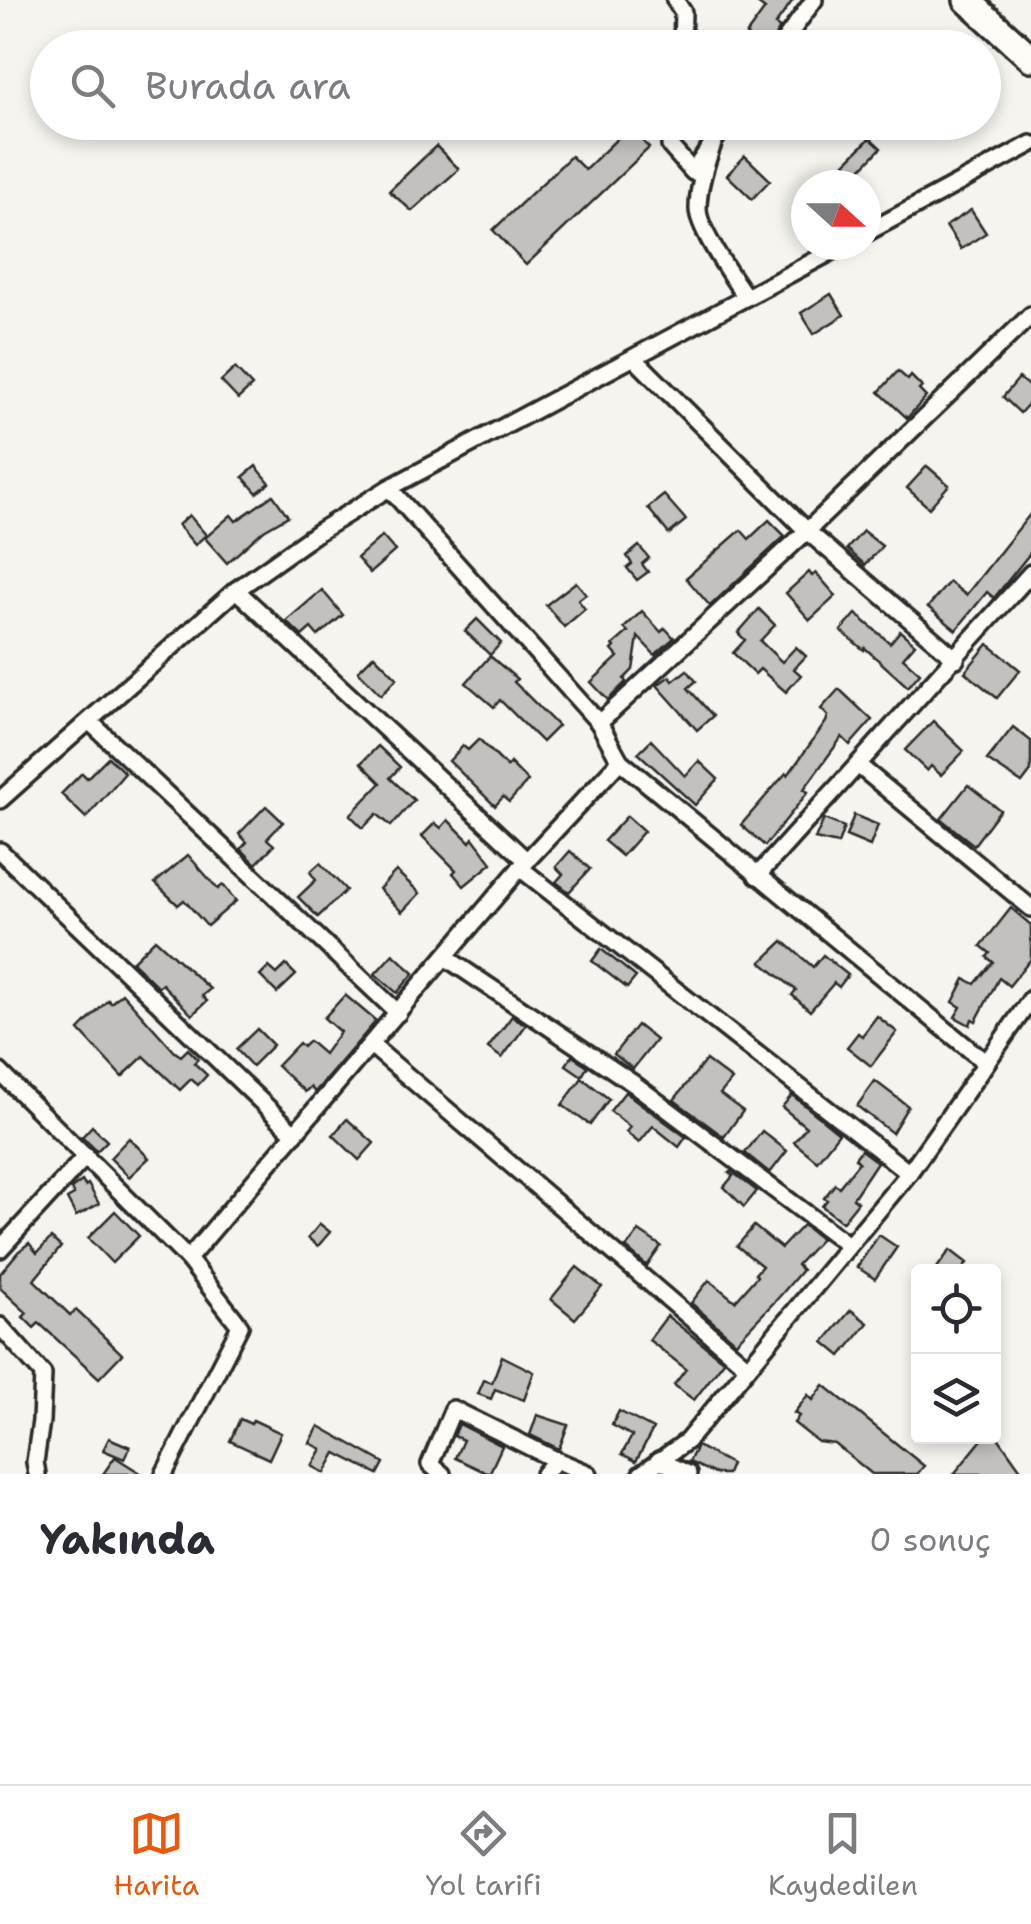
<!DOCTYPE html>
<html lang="tr">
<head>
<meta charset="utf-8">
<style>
	body { margin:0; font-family:"Shantell Sans",sans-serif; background:#f2f2f3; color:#2b2b33 }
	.controls { position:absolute; right:30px; bottom:30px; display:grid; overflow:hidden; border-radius:10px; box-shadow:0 5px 15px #0003 }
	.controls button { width:90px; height:90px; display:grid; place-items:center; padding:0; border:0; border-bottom:2px solid #e1e1e2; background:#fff; color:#2b2b33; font:50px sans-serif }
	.compass { position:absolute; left:791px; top:170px; width:90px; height:90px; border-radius:50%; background:#fff; box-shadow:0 5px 15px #0003; rotate:111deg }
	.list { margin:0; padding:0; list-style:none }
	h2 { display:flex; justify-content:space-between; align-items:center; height:130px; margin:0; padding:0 40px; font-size:42px }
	h2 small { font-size:32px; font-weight:400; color:#7c7c81 }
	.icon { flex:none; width:55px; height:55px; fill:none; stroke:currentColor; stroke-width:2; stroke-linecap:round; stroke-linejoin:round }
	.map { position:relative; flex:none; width:1031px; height:1474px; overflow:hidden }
	.search { position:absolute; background:#fff; box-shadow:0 5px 15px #0003; left:30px; right:30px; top:30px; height:110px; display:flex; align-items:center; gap:25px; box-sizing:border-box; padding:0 35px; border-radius:55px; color:#7c7c81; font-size:38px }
	.sheet { height:310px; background:#fff }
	nav { display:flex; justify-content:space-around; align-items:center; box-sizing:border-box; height:140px; border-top:2px solid #e1e1e2; background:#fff; font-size:28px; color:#7c7c81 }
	nav a { display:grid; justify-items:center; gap:5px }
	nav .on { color:#ea580c }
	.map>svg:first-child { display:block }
</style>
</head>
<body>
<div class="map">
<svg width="1031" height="1474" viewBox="0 0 1031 1474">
	<rect width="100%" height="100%" fill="#f5f4ef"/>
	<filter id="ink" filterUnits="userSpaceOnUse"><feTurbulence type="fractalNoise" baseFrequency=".01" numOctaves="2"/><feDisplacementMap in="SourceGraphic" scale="20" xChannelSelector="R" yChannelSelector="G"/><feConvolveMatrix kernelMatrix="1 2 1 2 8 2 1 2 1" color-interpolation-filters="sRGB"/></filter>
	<g filter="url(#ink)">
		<g fill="#c2c1be" stroke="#2b2b2b" stroke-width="2.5">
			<path d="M753,0H793L775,25L780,28L768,48H763L746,35L765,9Z"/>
			<path d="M629,127L649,148L526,265L493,230L571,156L585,170Z"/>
			<path d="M870,138L881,148L856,174L845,163Z"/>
			<path d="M436,146L459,169L412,211L389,191Z"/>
			<path d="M745,156L770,180L752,199L727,175Z"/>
			<path d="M971,210L986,233L961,249L946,226Z"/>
			<path d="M831,294L844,315L814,334L801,313Z"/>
			<path d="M235,368L252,386L238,399L221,381Z"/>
			<path d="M898,371L908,380L911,376L922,387L919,390L926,397L907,418L879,392Z"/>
			<path d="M1019,378L1031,388V401L1020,413L1003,397Z"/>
			<path d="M256,466L270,483L257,493L243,477Z"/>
			<path d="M927,466L949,485L929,508L907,488Z"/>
			<path d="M273,495L288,516L264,530L227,563L205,538L231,515L236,521Z"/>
			<path d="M664,495L686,520L669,534L648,508Z"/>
			<path d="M1031,513V552L994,598L987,592L956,630L928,607L949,582L966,595Z"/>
			<path d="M189,515L206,535L195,545L178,525Z"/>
			<path d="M769,520L785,536L710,606L686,578L741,530L749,539Z"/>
			<path d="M863,531L882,546L865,565L847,549Z"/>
			<path d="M382,536L395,551L370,573L357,558Z"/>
			<path d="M639,546L649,558L642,564L648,572L637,580L627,568L632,564L627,556Z"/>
			<path d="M809,572L812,576L816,573L836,596L810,620L786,593Z"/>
			<path d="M576,582L586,594L578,600L585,609L564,627L546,605Z"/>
			<path d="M322,590L343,615L318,636L311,628L302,636L286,621Z"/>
			<path d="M759,609L775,625L760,641L782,662L796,647L806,656L794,669L801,675L786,692L760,669L755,674L733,653L745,640L738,633Z"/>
			<path d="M642,611L661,632L665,628L674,638L655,655L638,637L633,670L624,679L626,682L608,700L591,682L618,657L612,650L615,647L613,645L628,632L624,628Z"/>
			<path d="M856,614L890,643L900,631L915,644L903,658L920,673L908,687L865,648L864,650L841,631Z"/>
			<path d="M477,619L501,643L490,655L465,631Z"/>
			<path d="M988,644L1020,670L997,698L965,672Z"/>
			<path d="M374,655L397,678L381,695L358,671Z"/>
			<path d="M490,656L517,679L514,682L558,726L542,742L500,700L494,707L466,683Z"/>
			<path d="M687,670L696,681L688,688L713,716L697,730L657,685L670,676L673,681Z"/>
			<path d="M839,689L872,720L850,745L842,737L804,789L808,792L765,846L741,825L786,773L788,775L826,722L828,716L821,709Z"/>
			<path d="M933,721L964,751L941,775L931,766L927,771L905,750Z"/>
			<path d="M1013,727L1031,741V771L1022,783L987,760Z"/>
			<path d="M479,739L507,767L510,763L528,781L509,802L503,797L495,806L449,761L463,746L468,750Z"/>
			<path d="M651,740L685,776L699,761L718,779L695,805L638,753Z"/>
			<path d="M378,746L400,767L390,778L414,800L391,826L377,814L363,828L350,815L381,783L361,763Z"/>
			<path d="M108,757L125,773L86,818L61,794L82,773L87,778Z"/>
			<path d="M968,785L1000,810L974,845L941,819Z"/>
			<path d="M266,806L283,822L267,839L274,845L256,864L241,849L247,842L239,834Z"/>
			<path d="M854,815L878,825L870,846L846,836Z"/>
			<path d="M627,816L644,831L622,856L604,841Z"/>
			<path d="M824,819L844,827L838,844L815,839Z"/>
			<path d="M448,820L470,842L473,838L492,863L464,886L453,873L456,870L422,836L435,823L441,828Z"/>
			<path d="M570,851L590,869L569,892L556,882L563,874L556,867Z"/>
			<path d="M188,855L218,889L223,885L236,901L207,926L184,900L178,905L155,883Z"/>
			<path d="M320,863L346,890L318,917L298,897L316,880L310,872Z"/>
			<path d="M396,871L420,893L402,912L379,889Z"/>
			<path d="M1011,908L1031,925V959L1009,986L999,978L976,1021L972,1019L970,1025L955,1017L961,1007L953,1002L965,979L975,984L993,962L987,957L990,953L981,946Z"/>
			<path d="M155,939L210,989L202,996L207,1001L192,1015L162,984L158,987L132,962Z"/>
			<path d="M783,941L813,967L823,955L848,975L839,987L834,983L810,1011L792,995L796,990L761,962Z"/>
			<path d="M601,949L636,977L627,988L592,961Z"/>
			<path d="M393,954L414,973L397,993L375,974Z"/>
			<path d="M286,965L296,975L277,993L260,976L269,967L277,974Z"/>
			<path d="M122,993L175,1052L181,1056L188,1049L198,1059L194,1063L207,1075L198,1085L191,1079L180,1090L144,1056L122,1077L79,1030L108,1000L111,1003Z"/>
			<path d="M345,995L376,1021L315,1092L310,1087L305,1092L277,1066L299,1043L303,1047L309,1041L324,1054L340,1032L324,1018Z"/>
			<path d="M512,1016L526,1025L502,1058L488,1048Z"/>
			<path d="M877,1016L897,1032L871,1066L847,1047L858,1033L862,1036Z"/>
			<path d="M637,1025L656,1040L633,1069L614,1054Z"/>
			<path d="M257,1029L273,1045L252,1066L236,1049Z"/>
			<path d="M572,1056L588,1066L582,1076L566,1065Z"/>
			<path d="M706,1060L732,1080L720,1094L743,1111L724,1137L674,1100Z"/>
			<path d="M582,1078L609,1099L590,1125L562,1105Z"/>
			<path d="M875,1081L908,1106L892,1133L857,1106Z"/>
			<path d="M625,1092L686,1137L679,1147L653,1126L639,1143L626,1132L630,1127L610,1111Z"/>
			<path d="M792,1095L839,1133L817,1161L794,1142L806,1127L782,1107Z"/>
			<path d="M347,1119L374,1143L359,1160L333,1135Z"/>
			<path d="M92,1126L107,1141L97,1151L82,1137Z"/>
			<path d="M762,1131L787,1151L770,1173L745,1153Z"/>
			<path d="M129,1138L149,1158L129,1177L110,1158Z"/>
			<path d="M861,1150L877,1162L853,1198L858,1202L842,1222L822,1206L827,1200L824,1198L835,1184L839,1187L859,1162L855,1158Z"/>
			<path d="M731,1171L757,1191L744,1207L724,1187L733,1176L729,1173Z"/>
			<path d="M82,1181L85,1186L88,1184L99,1204L76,1216L67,1199L74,1195L71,1189Z"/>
			<path d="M115,1211L139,1236L112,1263L88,1238Z"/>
			<path d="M320,1224L330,1232L318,1246L308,1238Z"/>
			<path d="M803,1225L821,1239L797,1265L802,1270L780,1296L736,1342L691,1303L709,1280L735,1301L757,1276L755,1274L762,1266L737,1246L754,1226L781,1248Z"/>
			<path d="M639,1231L661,1246L647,1266L626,1248Z"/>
			<path d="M879,1235L897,1247L875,1279L857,1267Z"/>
			<path d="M51,1238L61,1247L34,1280L70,1315L76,1310L122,1354L99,1378L39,1323L34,1328L23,1317L27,1313L0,1288V1274L18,1252L29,1243L37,1253Z"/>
			<path d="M950,1250L967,1263L961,1272H934Z"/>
			<path d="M577,1267L602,1287L575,1319L551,1299Z"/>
			<path d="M851,1310L868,1323L841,1356L824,1342Z"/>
			<path d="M667,1316L724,1361L694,1400L674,1385L686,1369L649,1340Z"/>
			<path d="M502,1356L534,1372L524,1400L495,1389L491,1399L478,1394L484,1380L492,1383Z"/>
			<path d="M824,1385L924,1466L917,1474H872L835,1444L818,1442L794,1423L799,1416L794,1413L808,1395L813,1400Z"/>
			<path d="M619,1411L653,1429L636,1461L622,1454L632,1436L612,1425Z"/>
			<path d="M537,1415L568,1425L559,1449L530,1435Z"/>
			<path d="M240,1419L251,1424L253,1420L281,1433L269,1459L230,1441Z"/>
			<path d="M459,1424L502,1446L489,1474L455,1458L463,1440L454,1436Z"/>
			<path d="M319,1426L384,1463L378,1474L336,1453L325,1473L312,1466L322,1449L310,1443Z"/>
			<path d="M985,1436H997L1024,1474H954Z"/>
			<path d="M109,1438L130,1447L124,1459L103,1450Z"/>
			<path d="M697,1446L731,1464L727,1474H715L689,1462Z"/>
			<path d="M115,1457L142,1474H103Z"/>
		</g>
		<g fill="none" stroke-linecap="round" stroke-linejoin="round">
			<g stroke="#2b2b2b" stroke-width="22">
				<g id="minor">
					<path d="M675,0L683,12L682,48"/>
					<path d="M779,48L814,0"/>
					<path d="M674,122L670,146L693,172L714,141C706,163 698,186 698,209C698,229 734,280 746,297"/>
					<path d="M714,141L727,122"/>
					<path d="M866,233L1031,144"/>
					<path d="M634,358L807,531L956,659"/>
					<path d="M389,488L599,723L620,761L986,1063"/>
					<path d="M236,590L527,861"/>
					<path d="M89,721L398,1013"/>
					<path d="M599,723L807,531L1031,315"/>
					<path d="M858,765L1031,908"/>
					<path d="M0,800L236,590L318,532L389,488L844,245"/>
					<path d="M0,851L295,1134"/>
					<path d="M520,868L909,1173"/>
					<path d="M757,876L1031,573"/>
					<path d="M445,957L634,1084L848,1245"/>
					<path d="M371,1045L748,1367"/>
					<path d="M0,1072L188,1259"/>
					<path d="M0,1249L86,1156"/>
					<path d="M0,1326L43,1374L41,1421L35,1462L37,1474"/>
					<path d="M659,1460L688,1474"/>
					<path d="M164,1474L240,1326L188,1259L520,868L620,761"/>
					<path d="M442,1474L430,1464L453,1409L556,1460"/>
					<path d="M544,1474L556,1460L589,1474"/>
					<path d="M641,1474L687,1441L909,1173L1031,999"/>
				</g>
			</g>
			<g stroke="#2b2b2b" stroke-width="32">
				<path id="trunk" d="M967,0L1031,58"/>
			</g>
			<use href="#minor" stroke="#fdfcf7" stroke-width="15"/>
			<use href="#trunk" stroke="#fdfcf7" stroke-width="25"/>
		</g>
	</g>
</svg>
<div class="controls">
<button><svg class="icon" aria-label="locate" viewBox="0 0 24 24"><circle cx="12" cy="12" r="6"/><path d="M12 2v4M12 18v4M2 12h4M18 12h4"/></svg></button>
<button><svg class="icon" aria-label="layers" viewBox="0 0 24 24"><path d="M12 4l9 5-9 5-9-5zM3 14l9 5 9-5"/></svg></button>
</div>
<svg class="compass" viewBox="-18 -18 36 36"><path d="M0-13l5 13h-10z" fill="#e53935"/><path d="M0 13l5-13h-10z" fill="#7c7c81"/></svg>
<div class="search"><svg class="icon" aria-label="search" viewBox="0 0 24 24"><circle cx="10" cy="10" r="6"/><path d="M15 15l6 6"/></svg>Burada ara</div>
</div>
<section class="sheet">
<h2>Yakında<small>0 sonuç</small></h2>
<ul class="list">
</ul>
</section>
<nav>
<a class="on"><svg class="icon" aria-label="map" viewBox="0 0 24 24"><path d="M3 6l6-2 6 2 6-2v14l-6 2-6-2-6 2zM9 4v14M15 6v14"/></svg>Harita</a>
<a><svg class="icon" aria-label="directions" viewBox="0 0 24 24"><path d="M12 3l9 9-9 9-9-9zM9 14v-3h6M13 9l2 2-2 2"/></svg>Yol tarifi</a>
<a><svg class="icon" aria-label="saved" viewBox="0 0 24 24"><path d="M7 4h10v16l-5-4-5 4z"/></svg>Kaydedilen</a>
</nav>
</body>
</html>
